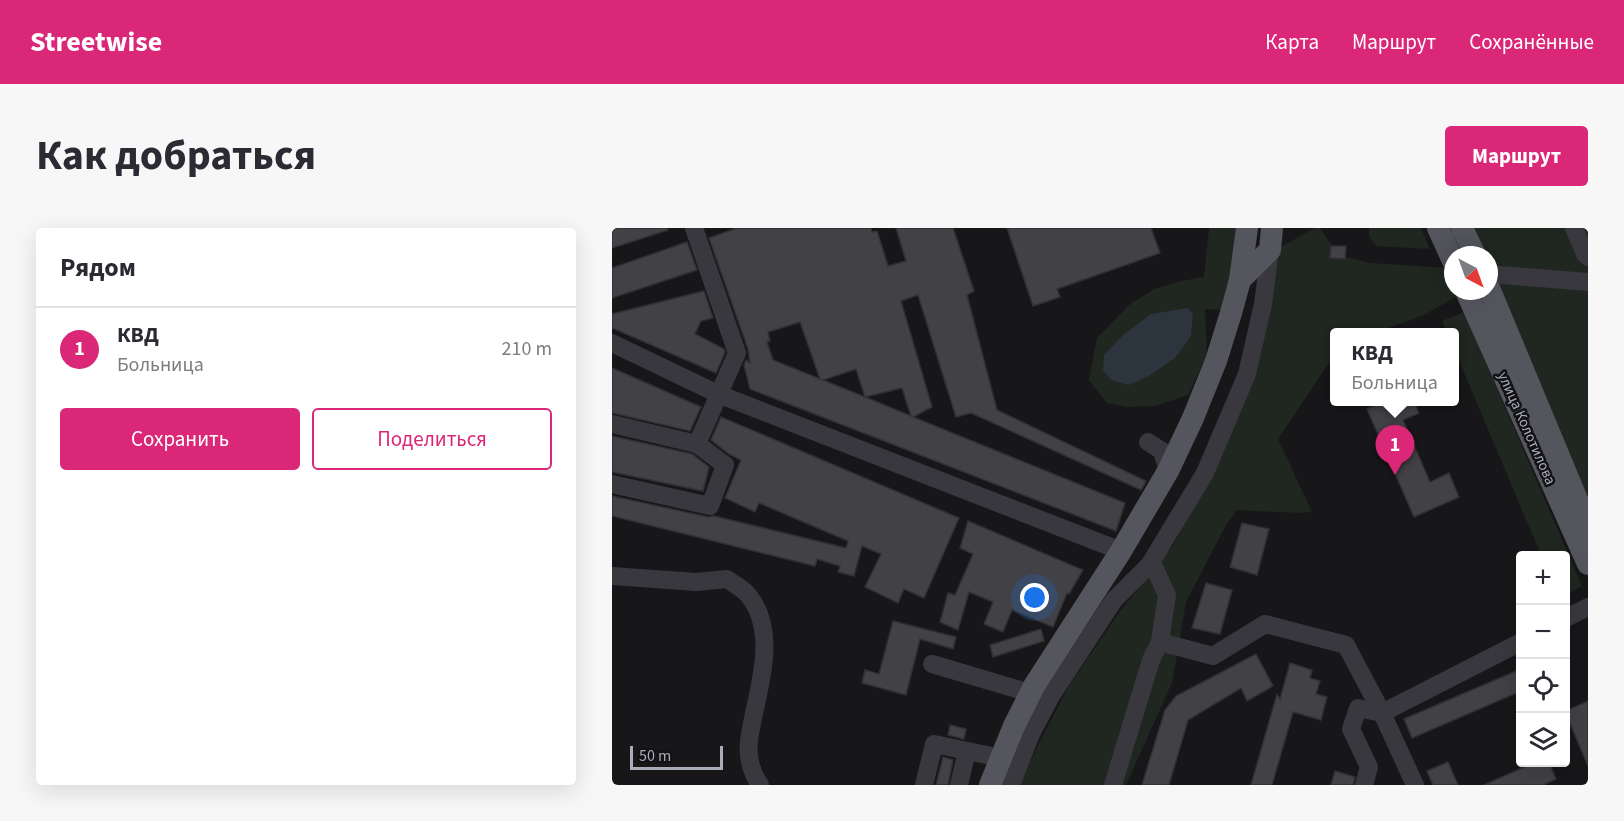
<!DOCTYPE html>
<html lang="ru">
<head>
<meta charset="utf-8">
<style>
	body { margin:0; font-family:"Source Sans 3",sans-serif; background:#f7f7f7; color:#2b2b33 }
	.controls { position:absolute; right:18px; bottom:18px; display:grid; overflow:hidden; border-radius:6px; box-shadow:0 6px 24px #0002 }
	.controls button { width:54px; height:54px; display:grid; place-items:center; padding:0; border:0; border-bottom:2px solid #e1e1e2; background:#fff; color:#2b2b33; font:30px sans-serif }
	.compass { position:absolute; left:832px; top:18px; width:54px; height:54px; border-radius:50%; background:#fff; box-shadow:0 6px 24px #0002; rotate:139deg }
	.scale { position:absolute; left:18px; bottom:15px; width:93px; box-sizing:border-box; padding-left:6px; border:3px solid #a9acb9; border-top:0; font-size:16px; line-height:21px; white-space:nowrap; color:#a9acb9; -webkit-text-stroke:4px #121214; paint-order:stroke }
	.you { position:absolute; left:423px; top:370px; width:21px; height:21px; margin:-15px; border:4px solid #fff; border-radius:50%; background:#1a73e8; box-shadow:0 0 0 9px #1a73e833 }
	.badge { display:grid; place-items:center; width:39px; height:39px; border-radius:50%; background:#db2777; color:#fff; font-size:20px; font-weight:700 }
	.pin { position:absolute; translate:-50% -50px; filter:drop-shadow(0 2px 3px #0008) }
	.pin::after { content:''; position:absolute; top:32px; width:21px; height:18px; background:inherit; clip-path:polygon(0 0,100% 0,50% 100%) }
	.popup { position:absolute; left:718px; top:100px; width:129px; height:78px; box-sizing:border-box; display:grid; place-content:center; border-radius:6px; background:#fff; filter:drop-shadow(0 2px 4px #0005); font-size:20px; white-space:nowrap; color:#7c7c81 }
	.popup b { font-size:22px; color:#2b2b33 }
	.popup::after { content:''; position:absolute; left:50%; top:100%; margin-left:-12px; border:12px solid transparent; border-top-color:#fff }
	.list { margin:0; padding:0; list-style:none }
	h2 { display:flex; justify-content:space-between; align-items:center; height:78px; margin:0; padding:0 24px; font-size:26px }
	h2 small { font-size:20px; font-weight:400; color:#7c7c81 }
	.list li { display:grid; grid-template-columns:39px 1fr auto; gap:18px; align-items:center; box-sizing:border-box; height:84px; padding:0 24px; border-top:2px solid #e1e1e2 }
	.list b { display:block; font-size:22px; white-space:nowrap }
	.list p { margin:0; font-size:20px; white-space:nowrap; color:#7c7c81 }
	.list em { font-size:20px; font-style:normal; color:#7c7c81 }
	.actions { display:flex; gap:12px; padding:18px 24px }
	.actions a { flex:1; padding:14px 0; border:2px solid #db2777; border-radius:6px; text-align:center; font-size:21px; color:#db2777 }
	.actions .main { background:#db2777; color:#fff }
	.icon { flex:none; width:33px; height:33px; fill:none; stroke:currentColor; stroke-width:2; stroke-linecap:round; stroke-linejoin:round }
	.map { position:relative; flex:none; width:976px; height:557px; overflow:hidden; border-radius:6px }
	header { display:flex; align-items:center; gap:36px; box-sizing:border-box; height:84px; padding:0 30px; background:#db2777; color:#fff }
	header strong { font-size:28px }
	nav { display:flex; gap:33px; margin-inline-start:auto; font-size:21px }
	.intro { display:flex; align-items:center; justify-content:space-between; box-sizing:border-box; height:144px; padding:0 36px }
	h1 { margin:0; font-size:42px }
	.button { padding:15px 27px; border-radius:6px; background:#db2777; color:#fff; font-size:21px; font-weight:700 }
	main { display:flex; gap:36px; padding:0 36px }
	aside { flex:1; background:#fff; border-radius:6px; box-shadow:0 6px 24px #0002 }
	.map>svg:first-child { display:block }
</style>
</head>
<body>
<header>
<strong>Streetwise</strong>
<nav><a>Карта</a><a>Маршрут</a><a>Сохранённые</a></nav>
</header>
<div class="intro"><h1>Как добраться</h1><a class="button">Маршрут</a></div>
<main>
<aside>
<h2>Рядом<small></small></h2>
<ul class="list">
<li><span class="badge">1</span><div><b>КВД</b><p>Больница</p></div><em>210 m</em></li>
</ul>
<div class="actions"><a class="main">Сохранить</a><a>Поделиться</a></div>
</aside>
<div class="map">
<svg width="976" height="557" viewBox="0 0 976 557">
	<rect width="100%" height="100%" fill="#171719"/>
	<g fill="#1f2720">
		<path d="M597,0H629L613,82L593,81L595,127L576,167L543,178L515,179L495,175L477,152L485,110L517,77L542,61L569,53L592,49Z"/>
		<path d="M703,0H708L726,27L758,35L836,40L841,52V63H845L847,67L812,87L765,104H723V126L666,211L700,284L687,285L625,282L614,297L574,374L560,455L514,557H407L426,517L457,458L508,383L561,318L613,213L665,21Z"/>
		<path d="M757,0H809L818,21L764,18L757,8Z"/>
		<path d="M856,0H976V268L877,49V27H867Z"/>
		<path d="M852,84L970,358L954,367V328L929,327L843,123V104H835L830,93Z"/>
	</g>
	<path fill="#2c343d" d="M576,80L581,86L579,108L563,130L538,147L517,157L499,152L491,142L492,127L511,107L539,86Z"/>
	<g fill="#414146" stroke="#313135" stroke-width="1.5" fill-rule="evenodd">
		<path d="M0,0H55L56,2L0,20Z"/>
		<path d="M125,0H259L260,4L265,3L276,38L294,33L284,0H341L362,63L355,67L385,182L534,253L529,262L359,185L344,189L306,67L289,73L320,179L301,189L513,275L504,303L138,161L132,137L134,132L138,135L136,121L97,10ZM188,94L208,151L161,132L155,114L158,113L156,104ZM244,141L253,169L211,152ZM290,160L299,188L253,169Z"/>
		<path d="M395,0H539L548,25L445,61L448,69L421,78Z"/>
		<path d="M75,14L85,42L0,70V40Z"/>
		<path d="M719,18H734L733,31L718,30Z"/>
		<path d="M92,63L101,90L89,93L83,106L112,121L113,124L104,145L0,100V86Z"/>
		<path d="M0,140L89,179L78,203L0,185Z"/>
		<path d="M773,174H802L807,185L791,192L818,254L837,245L847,269L802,289L755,181Z"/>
		<path d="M109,189L347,290L312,370L292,361L286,375L253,359L269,326L250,318L242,348L226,344L228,338L205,331L203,338L0,288V268L96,289L102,288L234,320L236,313L147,275L143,284L113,270L129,232L117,226L99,212Z"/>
		<path d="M0,208L80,226L97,239L91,263L0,244Z"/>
		<path d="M356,293L471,342L457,366L455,365L441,399L400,382L391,404L372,396L381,374L357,364L346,402L328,394L336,365L343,367L361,326L348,320Z"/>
		<path d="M630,295L657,301L645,347L618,339Z"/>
		<path d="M594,355L620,362L608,406L580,400Z"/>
		<path d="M281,393L344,409L341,421L308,411L294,467L250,455L253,442L267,446Z"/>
		<path d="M429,401L432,413L381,429L378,417Z"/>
		<path d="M644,426L661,458L635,473L629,460L576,492L557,557H530L553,482L564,468Z"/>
		<path d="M678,435L700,442L698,450L708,453L704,466L715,469L709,492L681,484L660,557H639L665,466L668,471Z"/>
		<path d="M909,441V463L800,510L792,491Z"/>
		<path d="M976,473V538L954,486V483Z"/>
		<path d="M338,497L354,501L352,511L336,507Z"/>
		<path d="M331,529L341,532L336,557H324Z"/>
		<path d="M836,534L846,557H821L815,543Z"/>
		<path d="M924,534H937L944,551L931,557H872Z"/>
		<path d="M723,543L743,549L741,557H719Z"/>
	</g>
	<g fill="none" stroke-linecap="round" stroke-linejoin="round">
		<g stroke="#38383e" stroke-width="18">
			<path d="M82,0L125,125L85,216"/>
			<path d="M962,0L973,26L976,29"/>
			<path d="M877,46L976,54"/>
			<path d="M0,115L106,166L509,323"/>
			<path d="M0,196L85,216L113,237L98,278L0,256"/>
			<path d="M536,214L550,223L556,243"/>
			<path d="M0,348L84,354L115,351C122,356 132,361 137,368C164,402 149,452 141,490C139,502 135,515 137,527C138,538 142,548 148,557"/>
			<path d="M954,390L976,379"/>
			<path d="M548,414L601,428L653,396L734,417L770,485L803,557"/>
			<path d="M320,436L418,465"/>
			<path d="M312,557L322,516L389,530"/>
			<path d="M347,557L355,523"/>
			<path d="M399,557L419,506L439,468L502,372L538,336L593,245L635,146L651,76L658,22"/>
			<path d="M501,557L539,432L548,414L555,367L543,341L538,336"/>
			<path d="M752,557L757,539L739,501L746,480L770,485L909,414"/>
		</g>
		<g stroke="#54555d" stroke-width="22">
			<path d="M826,0L841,33"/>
			<path d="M850,0L863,27"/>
			<path d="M628,52L658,22L660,0"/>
			<path d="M877,60L976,298"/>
			<path d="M854,63L976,336"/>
			<path d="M378,557L402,498L422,458L509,323L556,243L581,190L604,133L619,85L628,52L635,0"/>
		</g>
	</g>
	<g text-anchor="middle" stroke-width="5" stroke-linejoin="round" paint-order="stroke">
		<g font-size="15" fill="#a9acb9" stroke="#121214">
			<text transform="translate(915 200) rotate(66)" y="5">улица Колотилова</text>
		</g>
	</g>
</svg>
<div class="controls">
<button>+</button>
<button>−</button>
<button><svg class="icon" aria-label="locate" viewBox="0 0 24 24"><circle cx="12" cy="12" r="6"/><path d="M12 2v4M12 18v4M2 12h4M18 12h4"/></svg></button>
<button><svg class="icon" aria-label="layers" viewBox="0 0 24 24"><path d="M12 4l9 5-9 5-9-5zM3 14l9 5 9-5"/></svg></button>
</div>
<svg class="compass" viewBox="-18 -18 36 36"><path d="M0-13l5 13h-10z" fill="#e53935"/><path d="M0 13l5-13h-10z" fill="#7c7c81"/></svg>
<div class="scale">50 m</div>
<div class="you"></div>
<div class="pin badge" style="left:783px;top:247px">1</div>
<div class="popup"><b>КВД</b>Больница</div>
</div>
</main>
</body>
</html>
